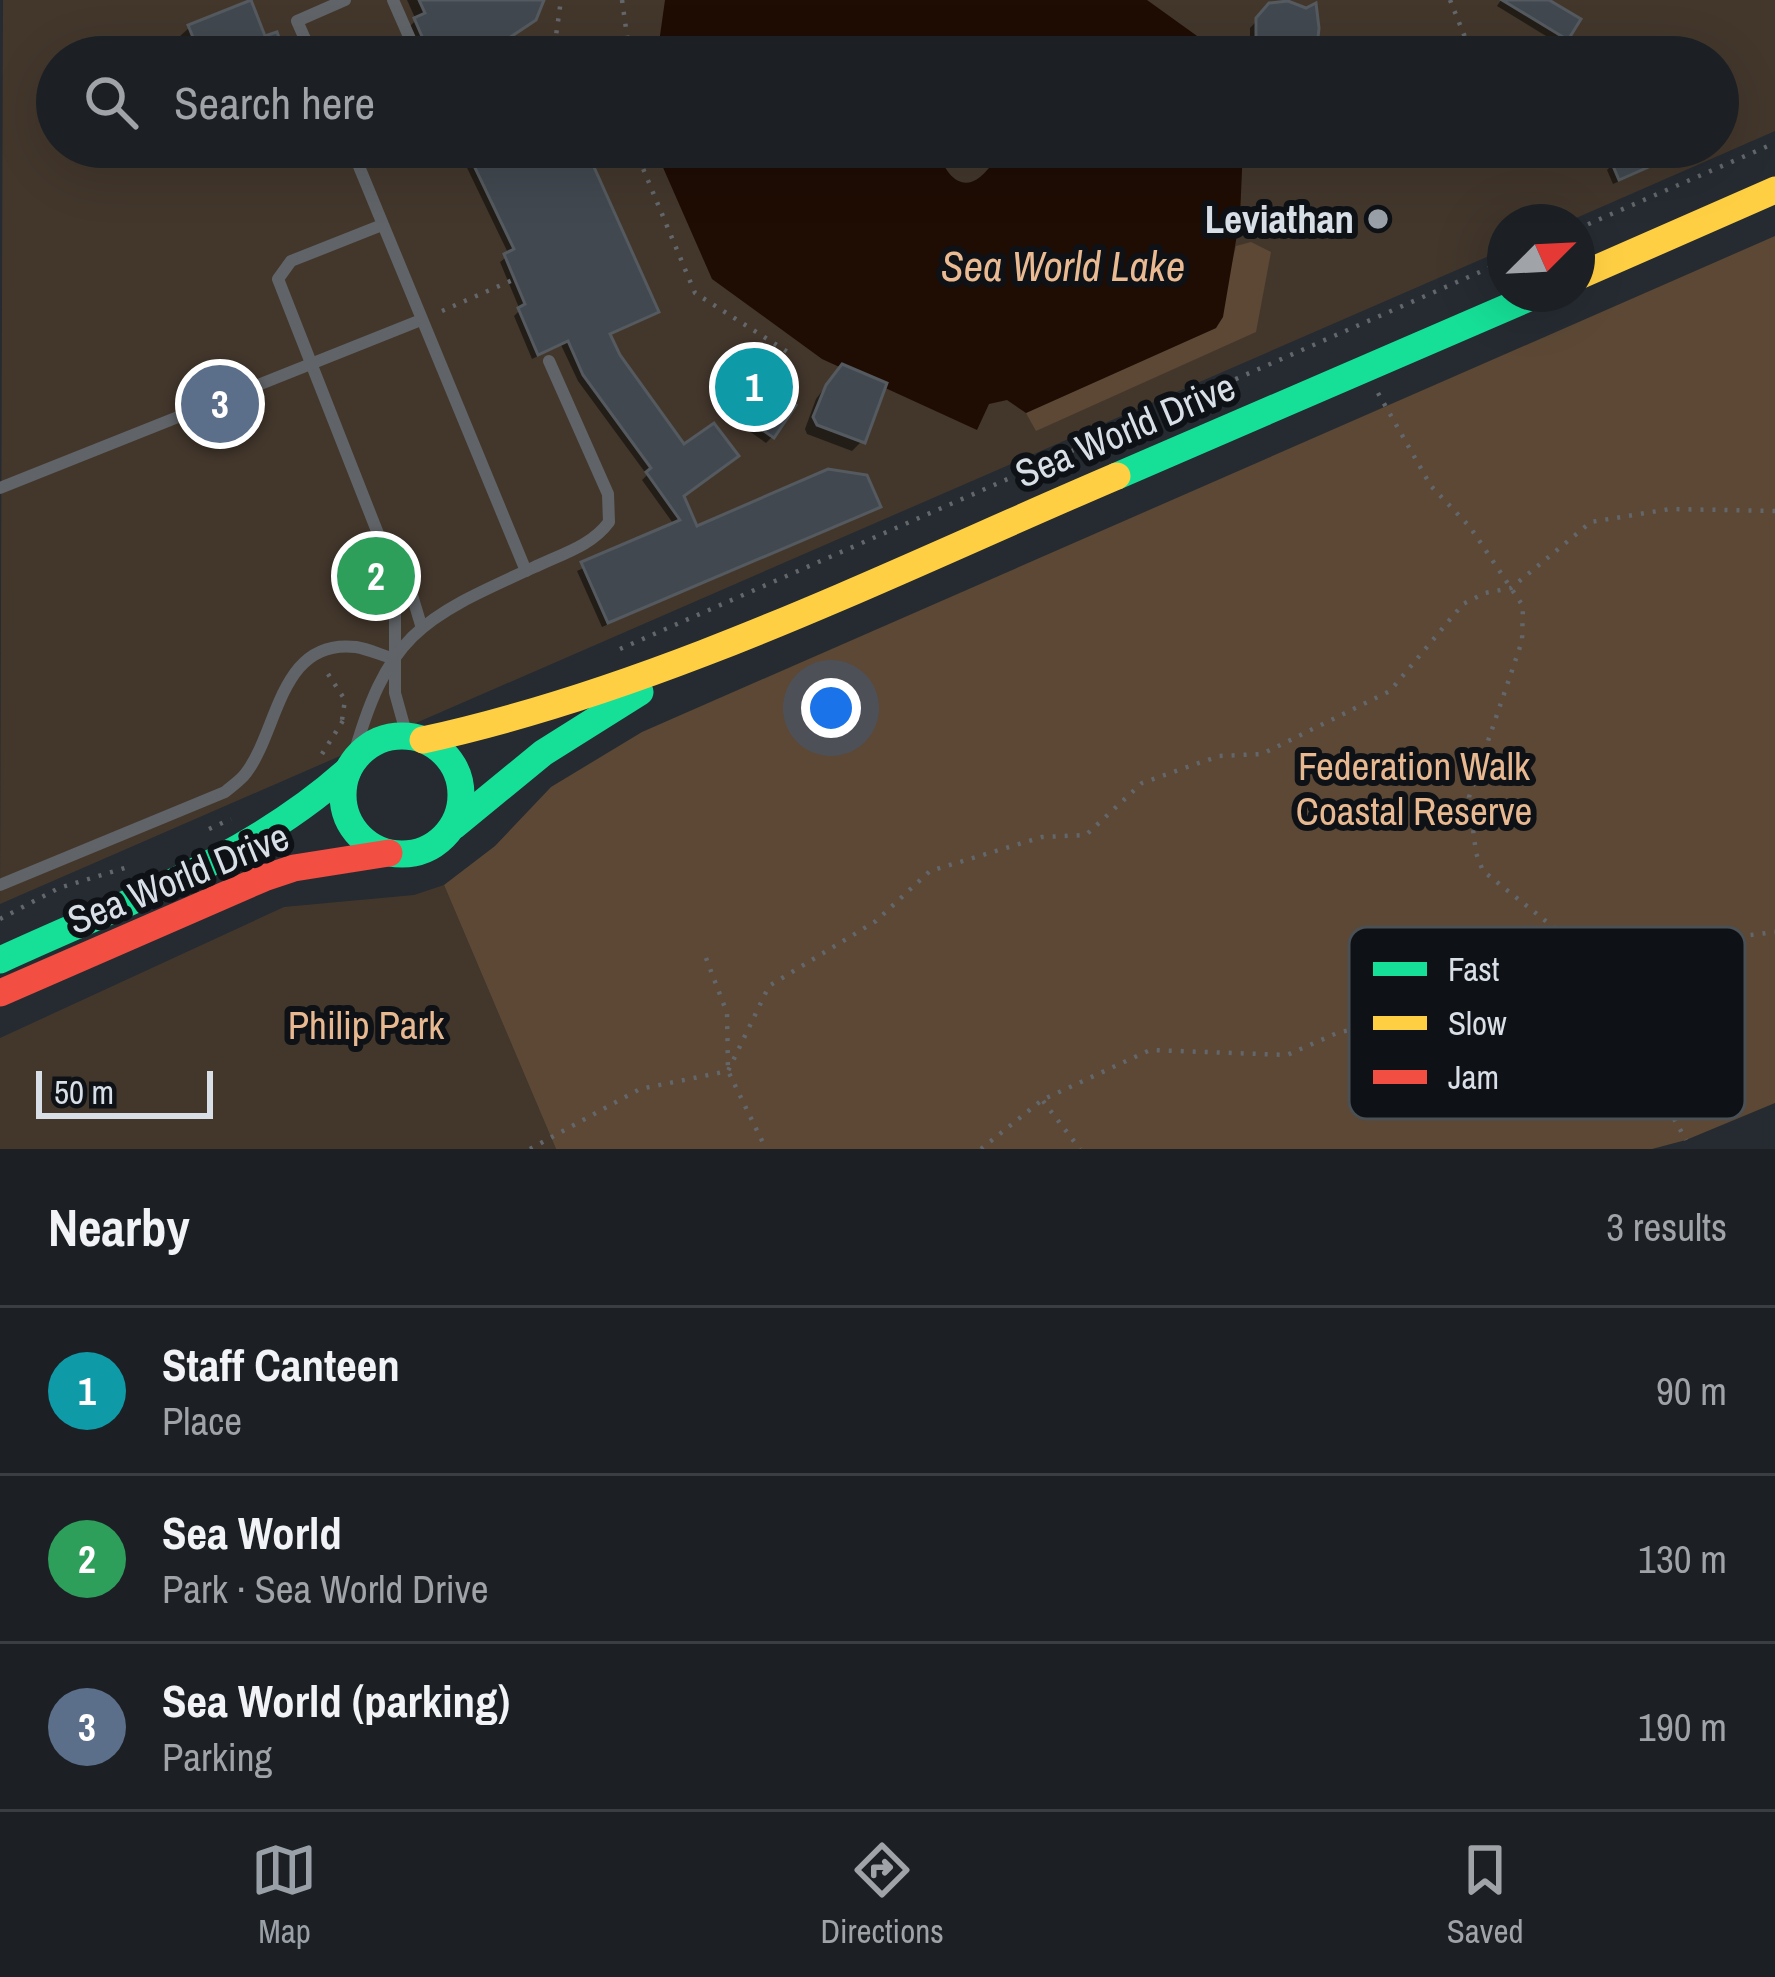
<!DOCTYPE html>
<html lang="en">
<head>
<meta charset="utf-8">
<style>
	body { margin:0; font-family:"Archivo Narrow",sans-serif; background:#25282d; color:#f1f3f6 }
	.compass { position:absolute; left:1487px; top:204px; width:108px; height:108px; border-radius:50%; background:#1c2025; box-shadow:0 12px 48px #0002; rotate:66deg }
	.scale { position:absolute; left:36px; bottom:30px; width:177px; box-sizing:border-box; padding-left:12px; border:6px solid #d9dfe7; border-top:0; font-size:33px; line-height:42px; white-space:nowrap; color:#d9dfe7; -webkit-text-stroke:9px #0e1217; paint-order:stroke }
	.you { position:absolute; left:831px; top:708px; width:42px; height:42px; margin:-30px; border:9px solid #fff; border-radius:50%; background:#1a73e8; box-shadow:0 0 0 18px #1a73e833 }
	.badge { display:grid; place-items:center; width:78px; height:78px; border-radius:50%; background:#9aa0a7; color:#fff; font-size:39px; font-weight:700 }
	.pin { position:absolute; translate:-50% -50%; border:6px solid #fff; box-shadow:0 3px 12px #0006 }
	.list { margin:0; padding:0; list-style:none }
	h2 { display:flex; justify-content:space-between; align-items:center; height:156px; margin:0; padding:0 48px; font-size:51px }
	h2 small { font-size:39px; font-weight:400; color:#a0a3a7 }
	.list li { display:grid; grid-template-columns:78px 1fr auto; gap:36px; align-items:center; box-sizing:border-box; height:168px; padding:0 48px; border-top:3px solid #3a3e42 }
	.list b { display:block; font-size:45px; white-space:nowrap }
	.list p { margin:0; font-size:39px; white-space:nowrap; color:#a0a3a7 }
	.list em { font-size:39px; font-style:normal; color:#a0a3a7 }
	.icon { flex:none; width:66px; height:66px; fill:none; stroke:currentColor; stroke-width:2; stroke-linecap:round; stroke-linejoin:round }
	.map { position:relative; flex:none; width:1775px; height:1149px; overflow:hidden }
	.search { position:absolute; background:#1c2025; box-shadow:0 12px 48px #0002; left:36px; right:36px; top:36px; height:132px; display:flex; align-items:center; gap:30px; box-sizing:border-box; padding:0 42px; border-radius:66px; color:#a0a3a7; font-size:45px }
	.sheet { height:660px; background:#1c2025 }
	nav { display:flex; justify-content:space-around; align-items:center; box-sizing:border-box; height:168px; border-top:3px solid #3a3e42; background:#1c2025; font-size:33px; color:#a0a3a7 }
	nav a { display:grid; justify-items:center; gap:6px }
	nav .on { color:#9aa0a7 }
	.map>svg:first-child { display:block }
</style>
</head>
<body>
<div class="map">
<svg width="1775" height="1149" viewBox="0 0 1775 1149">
	<rect width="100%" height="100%" fill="#252b31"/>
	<g fill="#43372c" fill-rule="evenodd">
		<path d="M1775,0V131L1567,222H1505V249L0,904L3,0ZM57,57H1718V147H57Z"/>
		<path d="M444,885L556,1149H0V1038L284,907L414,895Z"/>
	</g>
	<g fill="#5c4835">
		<path d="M1775,236V1103L1686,1140L1652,1149H556L444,885L495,846L551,787L642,732Z"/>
		<path d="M1251,242L1271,252L1256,332L1036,431L1026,413L1216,328L1236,246Z"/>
	</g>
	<g fill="#1f0d04">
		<path d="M665,0H1147L1211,46L1219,57H944L925,45H915L903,57H657Z"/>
		<path d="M654,147H936C949,186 971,198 996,158L993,147H1243L1240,217L1223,317L1216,328L1026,413L1007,400L989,404L977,430L822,359L712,279Z"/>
	</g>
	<g fill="#0007">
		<path d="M407,0H541L480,57H423L410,26L416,20Z"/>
		<path d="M1501,0H1544L1565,38L1559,44L1497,6Z"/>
		<path d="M1271,6L1307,12L1314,46L1322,48L1315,57L1241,56L1250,48V28Z"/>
		<path d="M190,27L263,40L281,57H187L179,37Z"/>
		<path d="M457,147H583L656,312L607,336L696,530L877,507L602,627L577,571L675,526L642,480L647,475L578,381L561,345L532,359L514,316L520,310L500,262L509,255Z"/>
		<path d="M1541,147H1602L1592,158L1548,154L1539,157Z"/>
		<path d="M1651,147H1696L1613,184L1607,170L1613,164Z"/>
		<path d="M832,378L862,441L852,451L807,434L805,429L816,399Z"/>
		<path d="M742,380L772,437L766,443L722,412Z"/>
	</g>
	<g fill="#41484f" stroke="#545a5f" stroke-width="3">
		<path d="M251,0L265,36L277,32L286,57H201L188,25Z"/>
		<path d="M419,0H544L536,20L509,38L516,57H431L414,18L425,13Z"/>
		<path d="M1502,0H1549L1581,19L1568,40Z"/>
		<path d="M1288,1L1306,8L1316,3L1319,28L1316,57H1259L1247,46L1256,41V18L1269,3Z"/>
		<path d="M465,147H585L659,312L610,334L620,355L684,444L714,423L739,456L684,496L697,526L828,469L867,475L881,507L608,623L581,562L680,520L646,472L651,468L583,375L568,341L538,355L518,308L525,304L504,254L514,249Z"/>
		<path d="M1605,147H1694L1619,180Z"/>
		<path d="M842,364L887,383L865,443L817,425L813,417L826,385Z"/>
		<path d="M748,370L796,405L774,438L726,405Z"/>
	</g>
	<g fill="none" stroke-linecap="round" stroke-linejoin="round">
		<g stroke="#63676c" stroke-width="4.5" stroke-dasharray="3 9" stroke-linecap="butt">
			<path d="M622,0L630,57"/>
			<path d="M1450,0L1473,57"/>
			<path d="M553,57L561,0"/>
			<path d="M634,147L695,293L794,356"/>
			<path d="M1471,147L1476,159L1508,147"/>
			<path d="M1537,147H1542"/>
			<path d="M1577,229L1775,143"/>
			<path d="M442,311L515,279"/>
			<path d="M1378,393L1431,486L1470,527L1523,606L1522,641L1469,797L1476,853L1483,871L1567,938L1592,972L1686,1140"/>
			<path d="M620,649L1505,261"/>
			<path d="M328,674L345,700L342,720"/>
			<path d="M322,754L344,719"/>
			<path d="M209,829L231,819"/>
			<path d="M0,919L59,888L128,867"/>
			<path d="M706,958L727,1013L728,1071L766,1149"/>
			<path d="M1043,1101L1080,1149"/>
			<path d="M530,1149L640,1089L728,1071L769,986L876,921L930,871L1042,837L1086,835L1142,783L1219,756L1262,754L1390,691L1463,604L1485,593L1511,588L1591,522L1670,509L1775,511"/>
			<path d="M981,1149L1042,1100L1150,1050L1287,1055L1337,1033L1592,972L1617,973L1701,941L1775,932"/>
		</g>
		<g stroke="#606468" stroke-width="12">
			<path d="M393,0L418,57"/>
			<path d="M313,57L297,21L345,0"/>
			<path d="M351,147L526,571"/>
			<path d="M382,225L291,261L278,279L386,554L395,587V693L407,736"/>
			<path d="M0,488L421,320"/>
			<path d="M393,565L411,592L421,625"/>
			<path d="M351,765C387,632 420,619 539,565C565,553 592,545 609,522L608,494L549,361"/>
			<path d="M0,885L225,792C232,786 241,780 246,773C279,730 279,638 356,647C368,649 381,655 392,658"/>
		</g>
		<g stroke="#16e098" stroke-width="27">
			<path d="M1117,476L1538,294"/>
			<circle cx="402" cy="795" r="59"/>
			<path d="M454,826L543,753L640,692"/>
			<path d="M0,960C119,905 249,859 348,770"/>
		</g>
		<g stroke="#ffcf43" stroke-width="27">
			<path d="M1577,277L1775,190"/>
			<path d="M423,740C662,688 892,572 1117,476"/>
		</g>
		<path stroke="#f24e42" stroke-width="27" d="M0,993L264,878L294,868L389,853"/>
	</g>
	<circle fill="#9aa0a7" stroke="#0e1217" stroke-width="4.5" cx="1378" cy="219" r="12"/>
	<g text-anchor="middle" stroke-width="12" stroke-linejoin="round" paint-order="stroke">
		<g font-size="39" font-weight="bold" fill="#d9dfe7" stroke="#0e1217" text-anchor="end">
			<text x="1354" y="233">Leviathan</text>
		</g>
		<g font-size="39" fill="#d9dfe7" stroke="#0e1217">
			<text transform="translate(1125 430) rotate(-23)" y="14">Sea World Drive</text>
			<text transform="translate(178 878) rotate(-22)" y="14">Sea World Drive</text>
		</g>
		<g font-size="39" fill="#e8b990" stroke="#0e1217">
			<text x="1414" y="780">Federation Walk<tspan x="1414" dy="45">Coastal Reserve</tspan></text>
			<text x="366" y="1039">Philip Park</text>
		</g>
		<g font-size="42" font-style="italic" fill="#eabb92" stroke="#0e1217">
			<text x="1063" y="281">Sea World Lake</text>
		</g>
	</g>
	<rect x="1349" y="927" width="396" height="192" rx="18" fill="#0e1217" stroke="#4b5055" stroke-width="3"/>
	<rect x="1373" y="962" width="54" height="14" fill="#16e098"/>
	<rect x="1373" y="1016" width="54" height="14" fill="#ffcf43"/>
	<rect x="1373" y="1070" width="54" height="14" fill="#f24e42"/>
	<g font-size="33" fill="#d9dfe7">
		<text x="1448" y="981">Fast</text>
		<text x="1448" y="1035">Slow</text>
		<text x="1448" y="1089">Jam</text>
	</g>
</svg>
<svg class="compass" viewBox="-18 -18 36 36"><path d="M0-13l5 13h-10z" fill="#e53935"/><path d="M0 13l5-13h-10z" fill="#a0a3a7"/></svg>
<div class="scale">50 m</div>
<div class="you"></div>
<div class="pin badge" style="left:754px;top:387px;background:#0f9aa8">1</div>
<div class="pin badge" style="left:376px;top:576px;background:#2e9e5b">2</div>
<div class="pin badge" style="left:220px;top:404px;background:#5c6f8a">3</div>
<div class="search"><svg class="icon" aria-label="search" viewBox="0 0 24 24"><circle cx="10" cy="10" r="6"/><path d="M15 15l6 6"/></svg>Search here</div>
</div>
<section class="sheet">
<h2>Nearby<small>3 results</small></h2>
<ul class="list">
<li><span class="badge" style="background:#0f9aa8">1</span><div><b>Staff Canteen</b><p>Place</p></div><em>90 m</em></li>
<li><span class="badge" style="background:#2e9e5b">2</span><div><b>Sea World</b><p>Park · Sea World Drive</p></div><em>130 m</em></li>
<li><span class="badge" style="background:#5c6f8a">3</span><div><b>Sea World (parking)</b><p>Parking</p></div><em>190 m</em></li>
</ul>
</section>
<nav>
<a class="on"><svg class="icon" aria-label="map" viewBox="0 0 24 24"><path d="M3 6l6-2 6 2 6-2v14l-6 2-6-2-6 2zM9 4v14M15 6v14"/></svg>Map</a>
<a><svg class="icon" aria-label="directions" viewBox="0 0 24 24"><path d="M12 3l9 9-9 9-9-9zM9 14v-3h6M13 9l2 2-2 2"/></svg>Directions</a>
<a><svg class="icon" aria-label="saved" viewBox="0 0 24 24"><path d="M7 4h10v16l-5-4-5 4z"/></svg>Saved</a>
</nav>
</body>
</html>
